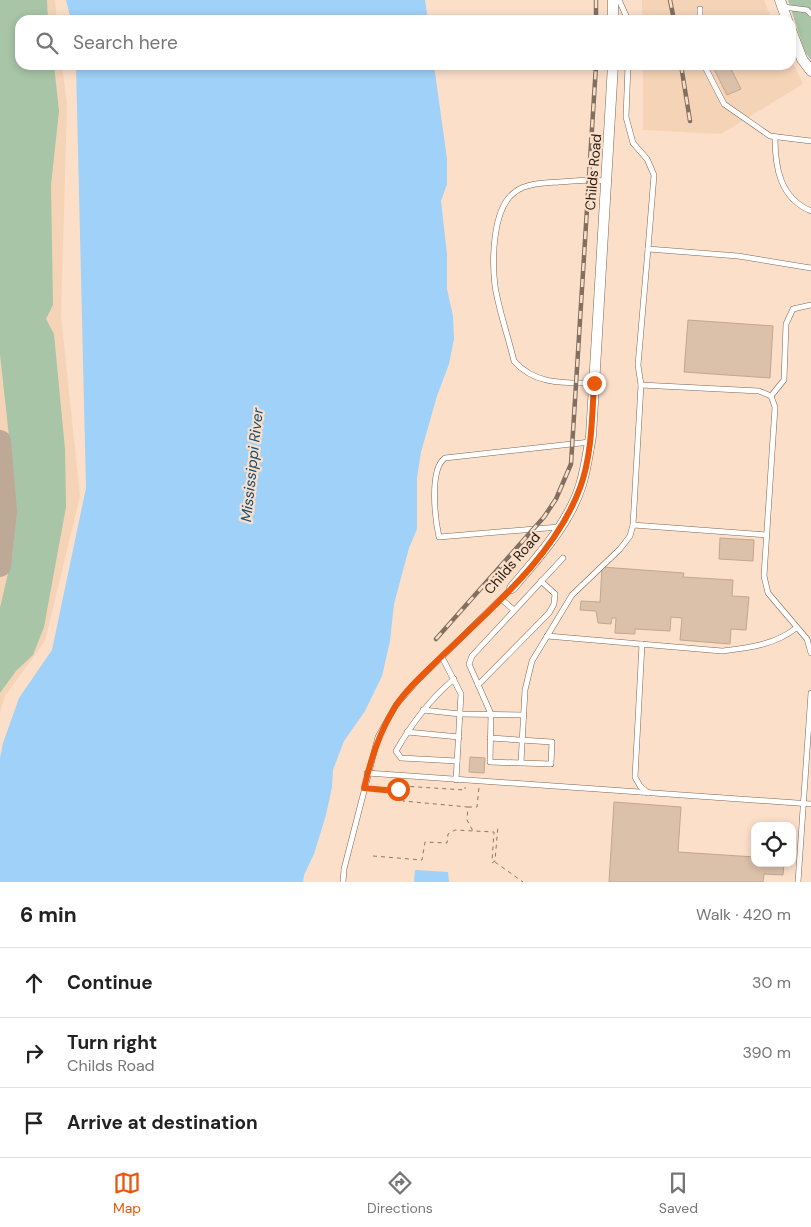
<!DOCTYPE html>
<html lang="en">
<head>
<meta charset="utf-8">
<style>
	body { margin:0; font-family:"DM Sans",sans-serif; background:#f2f2f2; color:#222 }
	.controls { position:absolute; right:15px; bottom:15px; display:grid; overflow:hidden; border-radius:10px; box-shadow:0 2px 8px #0003 }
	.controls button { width:45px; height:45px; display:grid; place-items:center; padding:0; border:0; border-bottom:1px solid #e0e0e0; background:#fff; color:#222; font:25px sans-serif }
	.stop { position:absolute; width:15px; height:15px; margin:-11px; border:4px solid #ea580c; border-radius:50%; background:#fff }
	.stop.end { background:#ea580c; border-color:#fff; box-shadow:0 1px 5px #0008 }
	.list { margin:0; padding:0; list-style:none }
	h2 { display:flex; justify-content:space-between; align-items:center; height:65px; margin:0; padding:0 20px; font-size:21px }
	h2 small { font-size:16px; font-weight:400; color:#767676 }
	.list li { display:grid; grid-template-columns:32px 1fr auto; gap:15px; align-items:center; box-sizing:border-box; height:70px; padding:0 20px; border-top:1px solid #e0e0e0 }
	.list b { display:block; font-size:19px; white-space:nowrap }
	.list p { margin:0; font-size:16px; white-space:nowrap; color:#767676 }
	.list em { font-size:16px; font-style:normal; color:#767676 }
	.icon { flex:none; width:28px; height:28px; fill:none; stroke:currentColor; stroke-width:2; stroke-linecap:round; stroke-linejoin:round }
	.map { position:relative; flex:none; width:811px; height:882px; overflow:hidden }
	.search { position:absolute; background:#fff; box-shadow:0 2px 8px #0003; left:15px; right:15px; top:15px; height:55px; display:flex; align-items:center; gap:12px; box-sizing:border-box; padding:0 18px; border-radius:15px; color:#767676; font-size:19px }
	.sheet { height:275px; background:#fff }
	nav { display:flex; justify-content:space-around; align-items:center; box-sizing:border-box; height:70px; border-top:1px solid #e0e0e0; background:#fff; font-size:14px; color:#767676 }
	nav a { display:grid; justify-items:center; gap:2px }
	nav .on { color:#ea580c }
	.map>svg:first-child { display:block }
</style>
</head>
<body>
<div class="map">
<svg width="811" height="882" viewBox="0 0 811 882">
	<rect width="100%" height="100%" fill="#fbdfc9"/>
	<g fill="#f5d3b7">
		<path d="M0,0H55L57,20H20V65H62L67,105L61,316L80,496L45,641L5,696L0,712Z"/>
		<path d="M642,0H764L772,20H642Z"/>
		<path d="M791,59L803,84L721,134L643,130V65H791Z"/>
	</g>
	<g fill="#a8c5a7">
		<path d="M0,0H47L48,20H20V65H54L59,111L51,185L53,305L46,319L54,334L65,449L66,507L44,627L33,655L16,671L0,693V608L12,556L15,527V492L0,354Z"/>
		<path d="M788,0H811V60L805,52Z"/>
	</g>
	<g fill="#a0d1f8">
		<path d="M66,0H425L428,20H71Z"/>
		<path d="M76,65H434L447,159V184L441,201L447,254V289L453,316L454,339L449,364L437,396L421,452L417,478V529L409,548L394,604L390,641L382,676L365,711L344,741L333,770L332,787L326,815L314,854L304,875L303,882H0V758L3,743L19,698L52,650L86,488Z"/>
		<path d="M415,870L448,872L449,882H414Z"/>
	</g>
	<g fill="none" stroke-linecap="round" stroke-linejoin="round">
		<path stroke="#bea896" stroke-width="22" d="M0,441L6,511L0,566"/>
	</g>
	<g fill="#dbc0aa" stroke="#c1a691">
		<path d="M712,65H729L741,89L727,95Z"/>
		<path d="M688,320L773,326L770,378L684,372Z"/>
		<path d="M720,538L754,540L753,561L719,559Z"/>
		<path d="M602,567L684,573L683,577L733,580L732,596L749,597L746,630L731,629L730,644L680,640L682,618L671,617L670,631L635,629V634L615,633L616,618H612L611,624L598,623L596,611L580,610L581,601L600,602Z"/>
		<path d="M470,757L485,758L484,773L469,772Z"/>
		<path d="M614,802L681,807L678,852L755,857V863H784L783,875L764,874L763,882H609Z"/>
	</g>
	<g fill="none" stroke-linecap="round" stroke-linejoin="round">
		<g stroke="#7e6653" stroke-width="6">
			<g id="service">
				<path d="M619,0L628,20"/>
				<path d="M783,7L807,10L811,14"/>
				<path d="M700,20V9"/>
				<path d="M628,65L626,117L633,143L647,159L654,175L648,249L738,256L811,268"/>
				<path d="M704,65L724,104L770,136L811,141"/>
				<path d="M775,137C775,168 780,198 811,211"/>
				<path d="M648,249L638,365L641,385L633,525L766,535"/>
				<path d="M594,383C564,383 535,385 514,361C508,336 499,311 495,286C492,261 492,208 515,192C526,183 546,183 559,182C575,181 589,179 605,181"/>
				<path d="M641,385L759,391L771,396L784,380L786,324L793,309L811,305"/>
				<path d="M771,396L775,407L764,576L768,593L807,639L811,653"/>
				<path d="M559,527L439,537C435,519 429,469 445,458L590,442"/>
				<path d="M501,599L514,610"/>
				<path d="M547,636L722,651C748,648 775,645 796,628"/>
				<path d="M642,644L635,777L640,786L648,793"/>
				<path d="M442,657L461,694L456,780"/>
				<path d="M454,679C429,700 412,723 396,751L401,758L457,761"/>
				<path d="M478,685L549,613L554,604L555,594L541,581"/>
				<path d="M423,710L460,714L524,715"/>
				<path d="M407,732L459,737"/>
				<path d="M490,738L552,742L551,764L490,762L491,714L469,664L472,656L563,558"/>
				<path d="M521,762L525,690L532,661L572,595L620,549L630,536L633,525"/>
				<path d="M367,773L811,804"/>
				<path d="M343,882L344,869L378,737L396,705L417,681L512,588"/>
				<path d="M798,882L811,693"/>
			</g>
		</g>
		<g stroke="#7e6653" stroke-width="11">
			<g id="minor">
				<path d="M613,0V20"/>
				<path d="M780,0L787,20"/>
				<path d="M791,30L802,59L811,71"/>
				<path d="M512,588C538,557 569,524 581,485C586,469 588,453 591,436L613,65"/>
			</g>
		</g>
		<g stroke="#8b786a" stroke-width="1" stroke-dasharray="4 4" stroke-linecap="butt">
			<path d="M405,783L403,801L468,807L467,820L473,831"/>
			<path d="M372,789L395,791L402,786L465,790V787"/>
			<path d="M468,807H477L479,787"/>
			<path d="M373,856L422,860L425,842L447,843L448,834L455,830L494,832L492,861"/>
			<path d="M495,862L523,882"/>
			<path d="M492,863L495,861L498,825"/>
		</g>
		<use href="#service" stroke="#fff" stroke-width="5"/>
		<use href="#minor" stroke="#fff" stroke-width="10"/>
		<g stroke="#817062" stroke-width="4.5">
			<g id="rail">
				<path d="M596,0V20"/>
				<path d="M670,0L674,20"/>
				<path d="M681,65L690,121"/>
				<path d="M436,639L544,517L556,499L571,464L596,65"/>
			</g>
		</g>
		<use href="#rail" stroke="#fbdfc9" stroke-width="2.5" stroke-dasharray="8" stroke-linecap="butt"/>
	</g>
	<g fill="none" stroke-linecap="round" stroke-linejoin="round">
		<path stroke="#ea580c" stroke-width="6" d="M398,789L395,791L364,788C371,759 379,733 395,707C408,687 427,671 444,654C494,606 555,555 580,488C592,455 592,417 594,383"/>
	</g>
	<g text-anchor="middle" stroke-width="4.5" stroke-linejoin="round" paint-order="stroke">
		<g font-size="14" fill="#271d15" stroke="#fbdfc9">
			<text transform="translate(593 172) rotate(-85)" y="5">Childs Road</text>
			<text transform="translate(512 563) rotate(-49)" y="5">Childs Road</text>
		</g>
		<g font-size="15" font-style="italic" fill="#174f74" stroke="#fbdfc9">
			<text transform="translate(252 465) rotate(-84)" y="5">Mississippi River</text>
		</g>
	</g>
</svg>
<div class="controls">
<button><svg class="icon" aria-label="locate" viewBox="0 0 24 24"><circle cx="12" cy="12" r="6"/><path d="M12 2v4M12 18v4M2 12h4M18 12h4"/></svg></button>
</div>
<div class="stop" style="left:398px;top:789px"></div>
<div class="stop end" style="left:594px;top:383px"></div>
<div class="search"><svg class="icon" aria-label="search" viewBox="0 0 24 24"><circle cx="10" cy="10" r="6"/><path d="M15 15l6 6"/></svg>Search here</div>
</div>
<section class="sheet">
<h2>6 min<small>Walk · 420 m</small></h2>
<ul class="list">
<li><svg class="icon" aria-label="ahead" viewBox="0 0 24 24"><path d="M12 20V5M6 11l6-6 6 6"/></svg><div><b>Continue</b></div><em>30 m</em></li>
<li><svg class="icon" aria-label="right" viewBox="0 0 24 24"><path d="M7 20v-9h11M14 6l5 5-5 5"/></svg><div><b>Turn right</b><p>Childs Road</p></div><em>390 m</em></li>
<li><svg class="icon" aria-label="arrive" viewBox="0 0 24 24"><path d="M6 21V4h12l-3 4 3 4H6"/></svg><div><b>Arrive at destination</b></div></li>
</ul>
</section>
<nav>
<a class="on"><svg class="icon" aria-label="map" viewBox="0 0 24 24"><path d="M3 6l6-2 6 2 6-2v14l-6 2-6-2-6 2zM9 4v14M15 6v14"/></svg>Map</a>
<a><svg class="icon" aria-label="directions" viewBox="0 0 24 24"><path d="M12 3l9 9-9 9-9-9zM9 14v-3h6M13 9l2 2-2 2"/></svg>Directions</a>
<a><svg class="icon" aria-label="saved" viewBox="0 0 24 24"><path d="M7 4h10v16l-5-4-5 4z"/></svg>Saved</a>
</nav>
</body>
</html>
